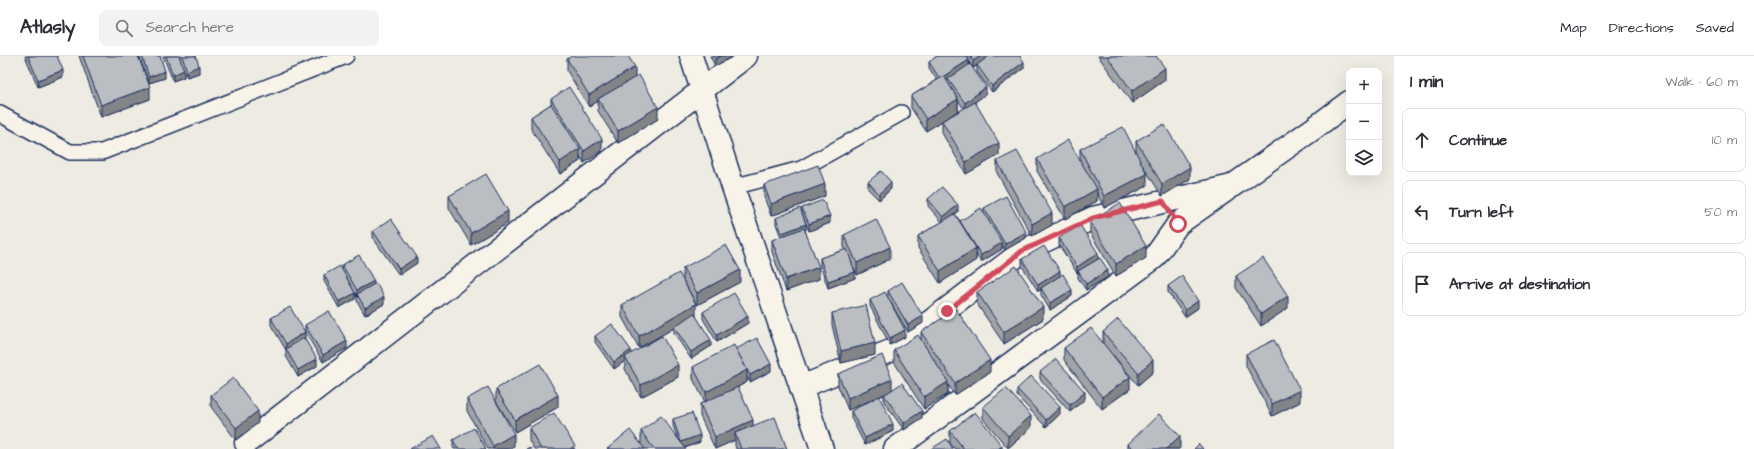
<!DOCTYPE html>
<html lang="en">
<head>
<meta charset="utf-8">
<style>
	body { margin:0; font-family:"Architects Daughter",sans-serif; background:#f2f2f3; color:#2b2b33 }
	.controls { position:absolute; right:12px; top:12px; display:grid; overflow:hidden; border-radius:8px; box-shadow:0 4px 16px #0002 }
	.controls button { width:36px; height:36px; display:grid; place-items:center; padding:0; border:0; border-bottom:1px solid #e1e1e2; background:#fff; color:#2b2b33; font:20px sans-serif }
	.stop { position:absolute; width:12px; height:12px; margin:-9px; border:3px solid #d1495b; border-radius:50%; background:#fff }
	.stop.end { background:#d1495b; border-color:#fff; box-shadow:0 1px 4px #0008 }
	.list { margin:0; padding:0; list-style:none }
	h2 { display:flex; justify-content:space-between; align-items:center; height:52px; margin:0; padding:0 16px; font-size:17px }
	h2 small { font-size:13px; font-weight:400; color:#7c7c81 }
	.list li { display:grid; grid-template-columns:26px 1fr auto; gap:12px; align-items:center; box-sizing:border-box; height:64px; margin:0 8px 8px; padding:0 8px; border:1px solid #e1e1e2; border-radius:8px }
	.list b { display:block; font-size:15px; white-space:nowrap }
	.list em { font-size:13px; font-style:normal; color:#7c7c81 }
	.icon { flex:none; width:22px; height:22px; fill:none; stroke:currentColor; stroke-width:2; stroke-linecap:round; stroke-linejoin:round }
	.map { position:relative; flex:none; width:1394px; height:393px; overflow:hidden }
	header { display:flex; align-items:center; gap:24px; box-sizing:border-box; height:56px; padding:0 20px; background:#fff; border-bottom:1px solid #e1e1e2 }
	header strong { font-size:19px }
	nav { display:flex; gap:22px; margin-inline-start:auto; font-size:14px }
	.search { width:280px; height:36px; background:#f2f2f3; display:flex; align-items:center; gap:10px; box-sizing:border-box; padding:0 14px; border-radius:8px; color:#7c7c81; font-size:15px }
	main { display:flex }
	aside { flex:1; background:#fff }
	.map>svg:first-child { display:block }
</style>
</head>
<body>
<header>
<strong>Atlasly</strong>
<div class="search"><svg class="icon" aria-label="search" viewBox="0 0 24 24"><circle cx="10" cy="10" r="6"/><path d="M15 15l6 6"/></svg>Search here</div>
<nav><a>Map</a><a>Directions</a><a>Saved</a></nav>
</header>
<main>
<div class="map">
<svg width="1394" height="393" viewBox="0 0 1394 393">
	<rect width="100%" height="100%" fill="#eeebe2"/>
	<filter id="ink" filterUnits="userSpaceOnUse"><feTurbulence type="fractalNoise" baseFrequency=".025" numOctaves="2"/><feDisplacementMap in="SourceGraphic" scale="8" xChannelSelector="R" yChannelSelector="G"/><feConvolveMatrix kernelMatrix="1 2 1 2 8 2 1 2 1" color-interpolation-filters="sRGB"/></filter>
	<g filter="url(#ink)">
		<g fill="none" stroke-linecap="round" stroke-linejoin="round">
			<g stroke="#1b2f5e" stroke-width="18">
				<g id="lane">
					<path d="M0,58L70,96H102L346,0"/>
					<path d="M733,131L801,113L901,57"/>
				</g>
			</g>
			<g stroke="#1b2f5e" stroke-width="25">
				<g id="street">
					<path d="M801,331L893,294L1023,195L1093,162L1232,130L1313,73L1349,46"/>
					<path d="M246,387L746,0"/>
					<path d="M895,393L1154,202L1178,168L1225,135"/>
				</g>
			</g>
			<g stroke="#1b2f5e" stroke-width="25">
				<path id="secondary" d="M691,0L733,131L822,393"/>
			</g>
			<use href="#lane" stroke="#f7f3e8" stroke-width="15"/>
			<use href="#street" stroke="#f7f3e8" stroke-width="22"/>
			<use href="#secondary" stroke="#f7f3e8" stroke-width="22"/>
		</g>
		<g fill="#a0a3a7" stroke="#1b2f5e">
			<path d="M25,0H57L63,21L38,31Z"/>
			<path d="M79,0H138L150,43L101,61Z"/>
			<path d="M139,0H160L165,22L149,27Z"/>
			<path d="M163,0H196L199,17L187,21L184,14V21L173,25Z"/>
			<path d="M710,0H734L715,10Z"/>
			<path d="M937,0H1020L1024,12L992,36L977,16V10L973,12L969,6V8L986,38L972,48L999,99L966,118L942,77V65L964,53L958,44V55L926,75L911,52V40L937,24L929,12V6Z"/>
			<path d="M1098,0H1156L1165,24L1132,47Z"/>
			<path d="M567,3L635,21L658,63L618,87L598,55V45L589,51L567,15Z"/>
			<path d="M551,43L602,95L584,107L580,100V105L560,118L531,73V61L551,48Z"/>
			<path d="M1136,85L1190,123L1162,140L1140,105L1147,130L1104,152L1097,137V145L1065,163L1037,115V103L1080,104V93L1136,96Z"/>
			<path d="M997,105L1052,169L1032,180L997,117Z"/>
			<path d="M868,126L891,133L879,144L868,133Z"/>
			<path d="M764,129L825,140L771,160L764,141Z"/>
			<path d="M449,140L508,167L471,189L449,152Z"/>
			<path d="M928,143L958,156L955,158L960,165L984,158V152L1026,182L1005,194L1002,189V193L981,206L976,198V204L940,227L918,192V180L942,166L928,150Z"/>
			<path d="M802,152L830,167L809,175L802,158Z"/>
			<path d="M776,162L806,174H805L819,223L786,235L772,196V184L781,181L776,168Z"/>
			<path d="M1090,165L1146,202L1116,220L1090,177Z"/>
			<path d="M373,175L417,207L399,219L373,182Z"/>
			<path d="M844,179L890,203L857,219L854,212L855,222L828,232L820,209V202L845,194L844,191Z"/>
			<path d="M1059,182L1098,202L1108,221L1086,234L1078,222V216L1077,217L1059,189Z"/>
			<path d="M1022,203L1060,220L1072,240L1050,254L1041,239V234L1038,235L1022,210Z"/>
			<path d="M342,209L374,228L384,248L365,259L357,245V240V241L355,237V243L339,252L324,225V219L342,213Z"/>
			<path d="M683,212L740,226L697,249L683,224Z"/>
			<path d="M1236,220L1288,252L1261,270L1236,232Z"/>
			<path d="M1168,230L1198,252L1185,261L1168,236Z"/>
			<path d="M888,235L923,267L908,276L891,247L905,281L890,289L870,250V244L888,240Z"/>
			<path d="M977,236L1043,263L1004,288L977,248Z"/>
			<path d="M622,249L696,260L711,290L691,303L674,277V272L639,292L622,261Z"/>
			<path d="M703,256L748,267L717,286L703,263Z"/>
			<path d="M832,257L875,299L841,307L832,269Z"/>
			<path d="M271,262L305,283L317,310L298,321L286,300V294L271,269Z"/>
			<path d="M305,269L347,292L323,306L305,276Z"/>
			<path d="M921,276L990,316L955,339L948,329V338L924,353L894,306V294L921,283Z"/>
			<path d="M1103,276L1153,316L1138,329L1113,299L1130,333L1102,353L1064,304V292L1103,287Z"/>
			<path d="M595,280L631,298L678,321L641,341L625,313V305L614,313L595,286Z"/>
			<path d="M736,294L771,315L750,326L747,321V326L736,332L753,370L787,393H736L735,389V384L715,393L700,360V348L705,346L693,323V311Z"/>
			<path d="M1246,298L1300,346L1272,360L1246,310Z"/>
			<path d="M1040,316L1085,343L1070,356L1040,323Z"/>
			<path d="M838,318L892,334L922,362L904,374L884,346V339L886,338L879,341L893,375L865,389L851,362V355L875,342L848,354L838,330Z"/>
			<path d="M496,333L558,351L515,376L496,345Z"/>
			<path d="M1017,333L1060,358L1046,371L1017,340Z"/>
			<path d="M211,339L258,367L236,384L211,351Z"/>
			<path d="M467,343L514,390L509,393H488L467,355Z"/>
			<path d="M983,351L1031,372L1008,392L983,363Z"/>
			<path d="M673,363L700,386L685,392L686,393H607L641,387V375L678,382L673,370Z"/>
			<path d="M529,372L575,393H534L529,384Z"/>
			<path d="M950,375L1002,393H955L950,387Z"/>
			<path d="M453,384L486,393H454L453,391Z"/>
			<path d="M1128,388L1180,392L1179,393H1128Z"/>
		</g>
		<g fill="#828488" stroke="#1b2f5e">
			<path d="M721,0H734L715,10V3Z"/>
			<path d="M981,0H992L973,12V5Z"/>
			<path d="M969,4V11L948,23V25L940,30V23Z"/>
			<path d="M1024,6V12L992,36V30Z"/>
			<path d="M199,10V17L187,21V15Z"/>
			<path d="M635,11V23L598,43V45L589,51V39Z"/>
			<path d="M1165,12V24L1132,47V35Z"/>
			<path d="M63,14V21L38,31V24Z"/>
			<path d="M184,14V21L173,25V19Z"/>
			<path d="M165,15V22L149,27V21Z"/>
			<path d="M150,31V43L101,61V49Z"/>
			<path d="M986,31V38L965,53V47Z"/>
			<path d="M958,43V55L926,75V63Z"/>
			<path d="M658,51V63L618,87V75Z"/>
			<path d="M602,83V95L584,107V95Z"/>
			<path d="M999,87V99L966,118V106Z"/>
			<path d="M580,93V105L560,118V106Z"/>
			<path d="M1190,111V123L1162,140V128Z"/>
			<path d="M1147,118V130L1104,152V140Z"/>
			<path d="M891,126V133L879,144V138Z"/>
			<path d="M825,128V140L771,160V148Z"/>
			<path d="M1097,133V145L1065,163V151Z"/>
			<path d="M958,149V156L943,168V161Z"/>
			<path d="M508,155V167L471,189V177Z"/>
			<path d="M1052,157V169L1032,180V168Z"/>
			<path d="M830,160V167L809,175V168Z"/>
			<path d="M806,168V174L782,184V177Z"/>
			<path d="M1026,176V182L1005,194V188Z"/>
			<path d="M1002,187V193L981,206V199Z"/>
			<path d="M1146,190V202L1116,220V208Z"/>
			<path d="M890,191V203L857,219V207Z"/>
			<path d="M976,192V204L940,227V215Z"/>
			<path d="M1098,197V204L1078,215V216L1077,217V211Z"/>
			<path d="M417,201V207L399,219V213Z"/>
			<path d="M819,211V223L786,235V223Z"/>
			<path d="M740,214V226L697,249V237Z"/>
			<path d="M1108,214V221L1086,234V228Z"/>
			<path d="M1060,215V222L1041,232V234L1038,235V229Z"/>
			<path d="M855,216V222L828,232V225Z"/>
			<path d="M374,225V231L357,238V241V234Z"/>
			<path d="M1072,234V240L1050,254V247Z"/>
			<path d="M355,237V243L339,252V246Z"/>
			<path d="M1288,240V252L1261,270V258Z"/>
			<path d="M384,241V248L365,259V252Z"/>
			<path d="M1198,245V252L1185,261V254Z"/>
			<path d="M696,248V260L674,271V272L639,292V280Z"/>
			<path d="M1043,251V263L1004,288V276Z"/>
			<path d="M748,260V267L717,286V279Z"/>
			<path d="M923,260V267L908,276V269Z"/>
			<path d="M905,274V281L890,289V282Z"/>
			<path d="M305,276V283L286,294V288Z"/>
			<path d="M711,284V290L691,303V296Z"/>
			<path d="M347,285V292L323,306V299Z"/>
			<path d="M875,287V299L841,307V295Z"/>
			<path d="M631,294V301H625V305L614,313V306Z"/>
			<path d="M317,303V310L298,321V314Z"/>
			<path d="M990,304V316L955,339V327Z"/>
			<path d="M1153,304V316L1138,329V317Z"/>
			<path d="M771,308V315L750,326V319Z"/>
			<path d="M678,309V321L641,341V329Z"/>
			<path d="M747,314V326L706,348V336Z"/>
			<path d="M1130,321V333L1102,353V341Z"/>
			<path d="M892,323V335L848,354V342Z"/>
			<path d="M948,326V338L924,353V341Z"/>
			<path d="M1300,334V346L1272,360V348Z"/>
			<path d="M1085,336V343L1070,356V349Z"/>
			<path d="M558,339V351L515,376V364Z"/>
			<path d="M1060,351V358L1046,371V364Z"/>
			<path d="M258,355V367L236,384V372Z"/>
			<path d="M922,355V362L904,374V367Z"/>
			<path d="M1031,360V372L1008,392V380Z"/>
			<path d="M753,364V376L735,377V384L715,393V381Z"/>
			<path d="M893,368V375L865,389V382Z"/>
			<path d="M514,378V390L509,393H493V390Z"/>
			<path d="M700,379V386L681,393V386Z"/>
			<path d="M1180,380V392L1179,393H1166Z"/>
			<path d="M1002,390V393H998Z"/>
		</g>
		<g fill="#babdc2" stroke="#1b2f5e">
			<path d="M28,0H57L63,14L38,24Z"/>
			<path d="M83,0H138L150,31L101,49Z"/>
			<path d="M142,0H160L165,15L149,21Z"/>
			<path d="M166,0H179L184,14L173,19Z"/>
			<path d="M182,0H196L199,10L187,15Z"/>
			<path d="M572,0H628L635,11L589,39L567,3Z"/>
			<path d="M713,0H721L715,3Z"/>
			<path d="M937,0H967L969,4L944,20L940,23L929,6Z"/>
			<path d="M970,0H981L973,5Z"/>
			<path d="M989,0H1020L1024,6L992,30L977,9Z"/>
			<path d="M1107,0H1156L1165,12L1132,35Z"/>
			<path d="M970,8L986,31L965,47L948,23Z"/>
			<path d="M639,19L658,51L618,75L598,43Z"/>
			<path d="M944,20L958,43L926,63L911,40Z"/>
			<path d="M569,31L602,83L584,95L551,43Z"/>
			<path d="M975,46L999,87L966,106L942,65Z"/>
			<path d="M551,48L580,93L560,106L531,61Z"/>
			<path d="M1164,68L1190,111L1162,128L1136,85Z"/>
			<path d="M1123,71L1147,118L1104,140L1080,93Z"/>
			<path d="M1068,84L1097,133L1065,151L1037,103Z"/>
			<path d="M1017,95L1052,157L1032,168L997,105Z"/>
			<path d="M818,109L825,128L771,148L764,129Z"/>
			<path d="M881,115L891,126L879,138L868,126Z"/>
			<path d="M486,118L508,155L471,177L449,140Z"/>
			<path d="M942,131L958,149L943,161L928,143Z"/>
			<path d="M1006,140L1026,176L1005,188L984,152Z"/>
			<path d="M823,144L830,160L809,168L802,152Z"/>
			<path d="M1120,147L1146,190L1116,208L1090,165Z"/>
			<path d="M800,152L806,168L782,177L776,162Z"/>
			<path d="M981,152L1002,187L981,199L960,165Z"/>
			<path d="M955,158L976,192L940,215L918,180Z"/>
			<path d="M391,163L417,201L399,213L373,175Z"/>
			<path d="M876,163L890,191L857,207L844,179Z"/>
			<path d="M1080,169L1098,197L1077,211L1059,182Z"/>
			<path d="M804,172L819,211L786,223L772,184Z"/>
			<path d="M726,189L740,214L697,237L683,212Z"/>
			<path d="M1044,190L1060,215L1038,229L1022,203Z"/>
			<path d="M847,193L855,216L828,225L820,202Z"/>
			<path d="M359,199L374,225L357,234L342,209Z"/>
			<path d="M1100,202L1108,214L1086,228L1078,215Z"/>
			<path d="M1263,202L1288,240L1261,258L1236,220Z"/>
			<path d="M340,210L355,237L339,246L324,219Z"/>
			<path d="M1016,210L1043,251L1004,276L977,236Z"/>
			<path d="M679,217L696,248L639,280L622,249Z"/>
			<path d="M1063,218L1072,234L1050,247L1041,232Z"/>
			<path d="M1182,220L1198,245L1185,254L1168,230Z"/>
			<path d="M902,226L923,260L908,269L888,235Z"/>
			<path d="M376,227L384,241L365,252L357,238Z"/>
			<path d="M885,236L905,274L890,282L870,244Z"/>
			<path d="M734,237L748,260L717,279L703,256Z"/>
			<path d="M866,249L875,287L841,295L832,257Z"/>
			<path d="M290,251L305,276L286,288L271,262Z"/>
			<path d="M956,253L990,304L955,327L921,276Z"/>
			<path d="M329,255L347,285L323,299L305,269Z"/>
			<path d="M694,257L711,284L691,296L674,271Z"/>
			<path d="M1118,263L1153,304L1138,317L1103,276Z"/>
			<path d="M612,268L631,294L614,306L595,280Z"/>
			<path d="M1091,272L1130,321L1102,341L1064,292Z"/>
			<path d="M918,279L948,326L924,341L894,294Z"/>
			<path d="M662,280L678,309L641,329L625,301Z"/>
			<path d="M304,282L317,303L298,314L286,293Z"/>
			<path d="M757,282L771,308L750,319L736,293Z"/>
			<path d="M1274,284L1300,334L1272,348L1246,298Z"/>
			<path d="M734,289L747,314L706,336L693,311Z"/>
			<path d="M882,299L892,323L848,342L838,318Z"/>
			<path d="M1056,303L1085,336L1070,349L1040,316Z"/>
			<path d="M540,308L558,339L515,364L496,333Z"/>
			<path d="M1031,320L1060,351L1046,364L1017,333Z"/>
			<path d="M233,322L258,355L236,372L211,339Z"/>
			<path d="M902,327L922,355L904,367L884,339Z"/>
			<path d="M488,331L514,378L493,390L467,343Z"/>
			<path d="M738,331L753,364L715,381L700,348Z"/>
			<path d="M1006,332L1031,360L1008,380L983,351Z"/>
			<path d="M879,340L893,368L865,382L851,355Z"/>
			<path d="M975,356L1002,390L998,393H964L950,375Z"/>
			<path d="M554,357L575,390L570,393H541L529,372Z"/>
			<path d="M692,357L700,379L681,386L673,363Z"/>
			<path d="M1159,358L1180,380L1166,393H1133L1128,388Z"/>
			<path d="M661,360L686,393H654L641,375Z"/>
			<path d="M775,361L787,393H741L735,377Z"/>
			<path d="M474,372L486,393H458L453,384Z"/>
			<path d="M630,374L645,393H607Z"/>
			<path d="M433,380L441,393H410Z"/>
			<path d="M947,383L953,393H931Z"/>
			<path d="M1199,388L1203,393H1194Z"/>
			<path d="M530,391L531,393H526Z"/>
		</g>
	</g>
	<g fill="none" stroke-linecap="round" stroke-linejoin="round" filter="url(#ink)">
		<path stroke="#d1495b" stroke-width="5" d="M947,255L1022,195L1093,162L1163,145L1178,168"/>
	</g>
</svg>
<div class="controls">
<button>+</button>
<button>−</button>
<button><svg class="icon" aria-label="layers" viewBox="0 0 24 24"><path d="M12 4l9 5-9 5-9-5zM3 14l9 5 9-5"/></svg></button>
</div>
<div class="stop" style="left:1178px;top:168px"></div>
<div class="stop end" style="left:947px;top:255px"></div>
</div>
<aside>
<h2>1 min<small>Walk · 60 m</small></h2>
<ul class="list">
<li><svg class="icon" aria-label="ahead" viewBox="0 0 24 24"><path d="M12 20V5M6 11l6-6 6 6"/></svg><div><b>Continue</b></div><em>10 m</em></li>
<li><svg class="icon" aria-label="left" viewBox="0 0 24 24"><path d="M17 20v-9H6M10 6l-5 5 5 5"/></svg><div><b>Turn left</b></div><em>50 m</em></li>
<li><svg class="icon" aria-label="arrive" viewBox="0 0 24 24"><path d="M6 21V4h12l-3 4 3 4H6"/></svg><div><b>Arrive at destination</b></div></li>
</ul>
</aside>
</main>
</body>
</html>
